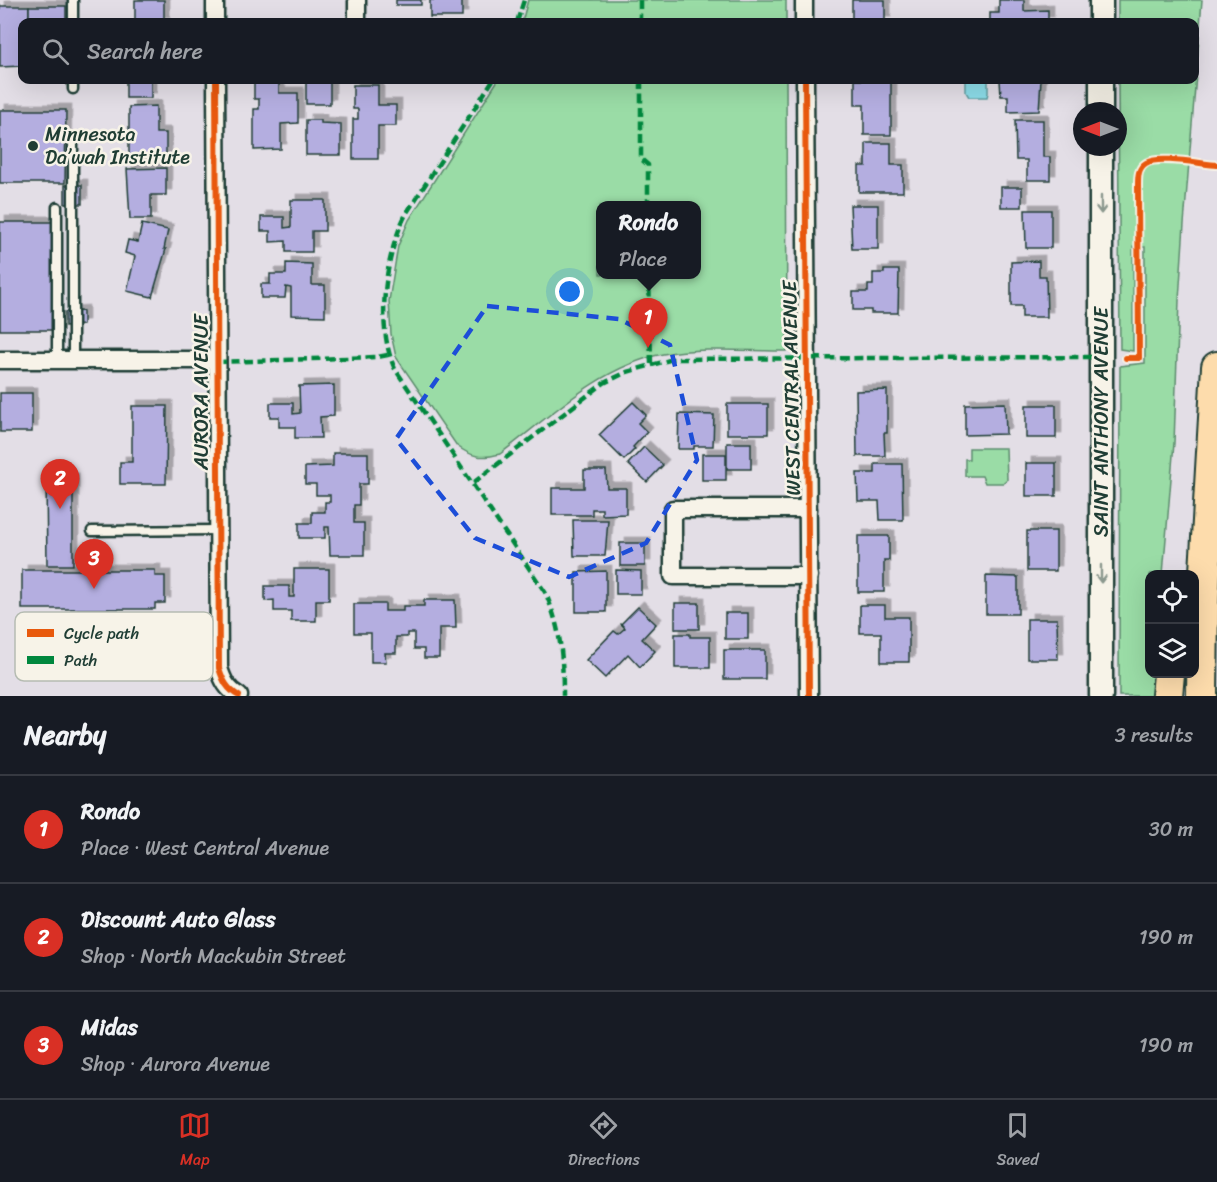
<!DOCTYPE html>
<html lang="en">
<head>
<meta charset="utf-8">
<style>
	body { margin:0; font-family:Sriracha,sans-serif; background:#242831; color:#f1f3f6 }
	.controls { position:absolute; right:18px; bottom:18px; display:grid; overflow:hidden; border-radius:12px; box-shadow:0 6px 24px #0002 }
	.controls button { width:54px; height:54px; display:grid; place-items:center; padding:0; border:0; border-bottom:2px solid #363941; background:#171b24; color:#f1f3f6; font:30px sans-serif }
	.compass { position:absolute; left:1073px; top:102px; width:54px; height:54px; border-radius:50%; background:#171b24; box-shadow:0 6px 24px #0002; rotate:270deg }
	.you { position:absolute; left:570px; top:292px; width:21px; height:21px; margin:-15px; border:4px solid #fff; border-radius:50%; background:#1a73e8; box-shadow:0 0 0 9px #1a73e833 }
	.badge { display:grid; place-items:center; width:39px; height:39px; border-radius:50%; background:#d93025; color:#fff; font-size:20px; font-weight:700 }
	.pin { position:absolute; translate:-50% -50px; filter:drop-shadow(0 2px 3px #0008) }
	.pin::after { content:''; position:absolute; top:32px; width:21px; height:18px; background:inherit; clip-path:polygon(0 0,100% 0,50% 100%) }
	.popup { position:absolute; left:596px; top:201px; width:105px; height:78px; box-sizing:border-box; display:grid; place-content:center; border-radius:12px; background:#171b24; filter:drop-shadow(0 2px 4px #0005); font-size:20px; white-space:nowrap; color:#9ea1a6 }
	.popup b { font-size:22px; color:#f1f3f6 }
	.popup::after { content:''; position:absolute; left:50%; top:100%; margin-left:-12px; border:12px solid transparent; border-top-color:#171b24 }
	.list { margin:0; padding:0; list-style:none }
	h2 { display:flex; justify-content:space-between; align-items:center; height:78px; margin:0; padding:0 24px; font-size:26px }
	h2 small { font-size:20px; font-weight:400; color:#9ea1a6 }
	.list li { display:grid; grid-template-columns:39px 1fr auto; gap:18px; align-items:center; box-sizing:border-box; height:108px; padding:0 24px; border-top:2px solid #363941 }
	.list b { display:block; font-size:22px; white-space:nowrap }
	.list p { margin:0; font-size:20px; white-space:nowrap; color:#9ea1a6 }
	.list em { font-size:20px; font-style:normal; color:#9ea1a6 }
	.icon { flex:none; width:33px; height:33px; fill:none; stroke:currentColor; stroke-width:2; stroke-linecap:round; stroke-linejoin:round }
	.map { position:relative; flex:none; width:1217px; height:696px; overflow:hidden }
	.search { position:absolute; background:#171b24; box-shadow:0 6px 24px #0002; left:18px; right:18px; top:18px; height:66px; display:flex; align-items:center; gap:15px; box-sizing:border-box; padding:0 21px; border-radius:12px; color:#9ea1a6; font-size:22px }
	.sheet { height:402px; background:#171b24 }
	nav { display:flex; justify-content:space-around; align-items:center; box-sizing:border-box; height:84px; border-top:2px solid #363941; background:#171b24; font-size:16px; color:#9ea1a6 }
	nav a { display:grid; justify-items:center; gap:3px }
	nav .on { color:#d93025 }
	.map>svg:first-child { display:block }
</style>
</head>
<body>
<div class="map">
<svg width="1217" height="696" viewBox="0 0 1217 696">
	<defs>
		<filter id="shadow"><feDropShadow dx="5.5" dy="-5.5" stdDeviation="0" flood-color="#0004"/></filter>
	</defs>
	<rect width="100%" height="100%" fill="#e3dee6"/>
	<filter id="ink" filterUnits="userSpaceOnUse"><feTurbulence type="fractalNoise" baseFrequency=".0167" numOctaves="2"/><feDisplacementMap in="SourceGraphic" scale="12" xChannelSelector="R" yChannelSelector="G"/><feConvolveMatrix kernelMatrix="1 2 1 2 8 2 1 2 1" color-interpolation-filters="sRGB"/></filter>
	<g filter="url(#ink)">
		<g fill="#9adca6" stroke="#5c8c6d" stroke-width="1.5" fill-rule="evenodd">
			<path d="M528,0H786V22H522Z"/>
			<path d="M1118,0H1202L1184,224L1179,300L1174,443L1163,574H1150V674H1155L1154,696H1119L1120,366L1145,363V247H1133V351L1120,349L1118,80H1194V22H1118Z"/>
			<path d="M498,80H786L787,351C748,351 700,347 663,354C601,366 549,417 500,454C481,459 472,457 457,446L396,357L391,334L389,301L398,246L409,220ZM600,206H696V274H600Z"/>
			<path d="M969,448H1006L1007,480L1004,483H985L982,476H965V459H969Z"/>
		</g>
		<path fill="#8cdce8" stroke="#609ca0" stroke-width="1.5" d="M966,80H988V93L987,97H969L966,92Z"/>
		<g fill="#b4aee0" stroke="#1f3d34" stroke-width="1.5" filter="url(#shadow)">
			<rect x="135" y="0" width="29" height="22"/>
			<rect x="396" y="0" width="25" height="5"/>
			<rect x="430" y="0" width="32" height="17"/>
			<rect x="852" y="0" width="33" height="22"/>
			<path d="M999,0H1024V11L1048,10V22H990V13H999Z"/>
			<path d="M0,6H29V22H22V66L0,67Z"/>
			<rect x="29" y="6" width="37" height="16"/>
			<rect x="126" y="80" width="25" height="18"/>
			<path d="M254,80H279V93H298V123L281,124V149L254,150V109H259V99H254Z"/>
			<rect x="306" y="80" width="24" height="24"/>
			<path d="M855,80H891V135H864V105H855Z"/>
			<path d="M1000,80H1041L1039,111L1008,112V96H1001Z"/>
			<path d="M353,85H378V105H396V126H378V159H353V119H358V109H353Z"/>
			<path d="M156,106V133H166V158H129V107Z"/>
			<path d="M0,110H66L65,183H0Z"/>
			<path d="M306,120H321V123L341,124V155H306Z"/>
			<path d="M1015,120H1043V157H1050V180H1027V160H1016Z"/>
			<path d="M866,143H891V165H903V192H859V166H866Z"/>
			<path d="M166,168V195H151V219H130L127,169Z"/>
			<rect x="65" y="185" width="17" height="19"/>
			<rect x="1001" y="187" width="21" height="20"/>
			<path d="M291,200H325V231H312V252H286V241L270,242V231H261V217H284V228L291,227Z"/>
			<path d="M850,205H878V249H852Z"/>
			<path d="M1025,210H1051V248H1026Z"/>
			<path d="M0,222H52L53,330H0Z"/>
			<path d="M142,224L168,230L164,249H166L152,297L127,291L135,256L125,253L128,240L138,242Z"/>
			<path d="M1039,261V276H1046L1047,317H1022V306H1011V262Z"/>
			<path d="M286,263L312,264V285H325V316L291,315V288L286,287L285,298H261V284H270V274H286Z"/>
			<path d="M884,270H899L898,313H871V310H853V292H868V285H873V273H884Z"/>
			<path d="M83,311V325L65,326V312Z"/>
			<path d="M334,385V416L320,417L321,438H295V427H279V417H270V403H293V414L300,413L299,386Z"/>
			<path d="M887,390V433H884L885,456H857L856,391Z"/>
			<rect x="0" y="393" width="32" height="39"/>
			<path d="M633,402L646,415L638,423L647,432L633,447L635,449L624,460L599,435Z"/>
			<path d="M1005,403L1006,434L965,435V404Z"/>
			<rect x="727" y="404" width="41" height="30"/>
			<rect x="1026" y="405" width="30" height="33"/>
			<path d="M132,406H167L166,484H120V462H132Z"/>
			<path d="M679,414L714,415L713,446H694V449H678Z"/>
			<rect x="727" y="443" width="24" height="26"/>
			<path d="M644,447L663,465L647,482L628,464Z"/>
			<path d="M333,453H368V484H359V505H354V523H364V555H330L329,527H325V538H299V523H312V512H325V502H330V495H316V484H305V467L333,466Z"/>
			<rect x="702" y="454" width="24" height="26"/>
			<rect x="1026" y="463" width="30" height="33"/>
			<path d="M875,464H902L903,520H880L879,501H858L857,473H875Z"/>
			<path d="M584,470H606L607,488H626V514L602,515V509H592V515H552V488H584Z"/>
			<path d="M46,479H73V565H47Z"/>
			<path d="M573,520H608L605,556H574Z"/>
			<rect x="1027" y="531" width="29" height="40"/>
			<path d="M858,536H889V560H884V592H858Z"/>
			<rect x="620" y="543" width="25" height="23"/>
			<path d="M294,569H329V600H316V621H291V611H274V600L265,601V586H289V597H294Z"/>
			<path d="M22,570H155V576H165V603H155V609H22Z"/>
			<path d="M616,570L641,571V594H616Z"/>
			<path d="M606,571V612H576V572Z"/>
			<path d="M986,576L1018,577V614H986Z"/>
			<path d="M424,600H455L456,628H439V658H424V649H414V633H407V637H396V653H385L386,662H371V633H354V604H385V611H403V606H424Z"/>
			<rect x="675" y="603" width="24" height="26"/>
			<path d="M860,605H885V617H909V662H881V633H860Z"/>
			<path d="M638,607L656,624L642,639L655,651L640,667L628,654L605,678L586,660L614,631L618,634L625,628L621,624Z"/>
			<rect x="725" y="613" width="23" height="26"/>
			<path d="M1027,619H1057L1058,659H1027Z"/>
			<path d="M675,634H690V637H710V668H675Z"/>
			<rect x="724" y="650" width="41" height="29"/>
		</g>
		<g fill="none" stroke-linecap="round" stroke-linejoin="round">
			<g stroke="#1f3d34" stroke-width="13">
				<g id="lane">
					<path d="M73,0V22"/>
					<path d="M73,80V89"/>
					<path d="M73,142V359"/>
					<path d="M57,207V359"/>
					<path d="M92,531L219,530"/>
				</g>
			</g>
			<g stroke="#1f3d34" stroke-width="21">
				<g id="street">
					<path d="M215,0V22"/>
					<path d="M357,0V22"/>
					<path d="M804,0V22"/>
					<path d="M216,80L219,668C223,681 227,689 239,696"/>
					<path d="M805,80L809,696"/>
					<path d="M0,360H217"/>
					<path d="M808,509H673V576H809"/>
				</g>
			</g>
			<g stroke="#1f3d34" stroke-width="27">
				<g id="secondary">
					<path d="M1101,0V22"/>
					<path d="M1101,80V111"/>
					<path d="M1101,147V696"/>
				</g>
			</g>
			<g stroke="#1f3d34" stroke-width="34">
				<g id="highway">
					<path d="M1167,696L1169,674"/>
					<path d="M1202,696L1203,606L1217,367"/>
				</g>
			</g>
			<use href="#lane" stroke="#f7f3e8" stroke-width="8"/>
			<use href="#street" stroke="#f7f3e8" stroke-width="16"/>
			<use href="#secondary" stroke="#f7f3e8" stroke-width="22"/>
			<use href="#highway" stroke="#fddcac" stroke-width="30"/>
			<g stroke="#00873e" stroke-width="4.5" stroke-dasharray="9 4.5" stroke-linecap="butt">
				<path d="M640,0V22"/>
				<path d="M517,22L524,0"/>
				<path d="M493,80L406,214C385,255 375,326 395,369L545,592C561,628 563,657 563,696"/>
				<path d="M641,80V159L648,165V206"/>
				<path d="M649,274L651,364"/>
				<path d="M217,362L378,357L388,355"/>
				<path d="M473,483L604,383L627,372L673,359L1093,357"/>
			</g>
			<g stroke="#f7f3e8" stroke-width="10">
				<g id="cycleway">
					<path d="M216,80L219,668C223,681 227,689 239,696"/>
					<path d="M805,80L809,696"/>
					<path d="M1126,358H1139L1138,185C1138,176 1138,168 1146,163C1158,155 1202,164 1217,165"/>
				</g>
			</g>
			<use href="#cycleway" stroke="#e8590c" stroke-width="6"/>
		</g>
		<defs><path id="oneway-shaft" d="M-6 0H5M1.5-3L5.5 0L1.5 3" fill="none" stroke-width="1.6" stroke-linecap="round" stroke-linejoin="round" transform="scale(1.5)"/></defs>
		<g stroke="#8b988e">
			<use href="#oneway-shaft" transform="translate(1101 205) rotate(90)"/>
			<use href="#oneway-shaft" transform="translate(1101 574) rotate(90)"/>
		</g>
	</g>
	<path fill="none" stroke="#1d4ed8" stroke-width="4.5" stroke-dasharray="12 8" stroke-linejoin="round" d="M487,306L619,319L670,345L697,460L646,543L569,577L475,538L396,439Z"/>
	<circle fill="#1f3d34" stroke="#f7f3e8" stroke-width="2" cx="33" cy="146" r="6"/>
	<g text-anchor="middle" stroke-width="5" stroke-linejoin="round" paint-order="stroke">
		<g font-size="20" fill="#1f3d34" stroke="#f7f3e8" text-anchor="start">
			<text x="45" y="141">Minnesota<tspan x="45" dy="23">Da’wah Institute</tspan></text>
		</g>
		<g font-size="20" fill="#1f3d34" stroke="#f7f3e8">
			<text transform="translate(791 388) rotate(-91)" y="7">WEST CENTRAL AVENUE</text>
			<text transform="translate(201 392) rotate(-90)" y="7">AURORA AVENUE</text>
			<text transform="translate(1101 422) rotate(-90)" y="7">SAINT ANTHONY AVENUE</text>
		</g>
	</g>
	<rect x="15" y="612" width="198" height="69" rx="9" fill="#f7f3e8" stroke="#b6bcb2" stroke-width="1.5"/>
	<rect x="27" y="629" width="27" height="8" fill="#e8590c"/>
	<rect x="27" y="656" width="27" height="8" fill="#00873e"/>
	<g font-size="16" fill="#1f3d34">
		<text x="64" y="639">Cycle path</text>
		<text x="64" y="666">Path</text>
	</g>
</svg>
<div class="controls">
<button><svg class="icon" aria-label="locate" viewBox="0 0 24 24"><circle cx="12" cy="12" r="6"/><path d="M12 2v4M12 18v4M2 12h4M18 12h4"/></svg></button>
<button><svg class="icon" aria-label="layers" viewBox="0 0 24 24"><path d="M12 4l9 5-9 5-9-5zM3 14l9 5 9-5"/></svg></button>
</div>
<svg class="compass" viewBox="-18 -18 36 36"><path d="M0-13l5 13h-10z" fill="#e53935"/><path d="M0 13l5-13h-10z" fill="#9ea1a6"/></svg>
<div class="you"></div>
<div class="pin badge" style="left:648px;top:348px">1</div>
<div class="popup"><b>Rondo</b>Place</div>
<div class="pin badge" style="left:60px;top:509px">2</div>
<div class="pin badge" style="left:94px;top:589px">3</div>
<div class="search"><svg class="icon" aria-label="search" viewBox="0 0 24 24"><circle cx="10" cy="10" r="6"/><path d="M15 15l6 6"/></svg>Search here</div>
</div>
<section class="sheet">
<h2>Nearby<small>3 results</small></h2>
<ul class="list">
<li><span class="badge">1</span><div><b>Rondo</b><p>Place · West Central Avenue</p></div><em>30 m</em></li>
<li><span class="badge">2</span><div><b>Discount Auto Glass</b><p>Shop · North Mackubin Street</p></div><em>190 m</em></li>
<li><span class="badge">3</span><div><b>Midas</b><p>Shop · Aurora Avenue</p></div><em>190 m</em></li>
</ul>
</section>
<nav>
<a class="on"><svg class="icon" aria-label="map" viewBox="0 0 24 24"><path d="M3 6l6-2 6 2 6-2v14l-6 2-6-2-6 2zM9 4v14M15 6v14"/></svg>Map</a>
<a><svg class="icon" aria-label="directions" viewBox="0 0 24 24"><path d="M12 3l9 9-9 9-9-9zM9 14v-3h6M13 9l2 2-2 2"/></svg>Directions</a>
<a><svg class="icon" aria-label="saved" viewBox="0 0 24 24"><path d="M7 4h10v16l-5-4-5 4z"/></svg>Saved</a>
</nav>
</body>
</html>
